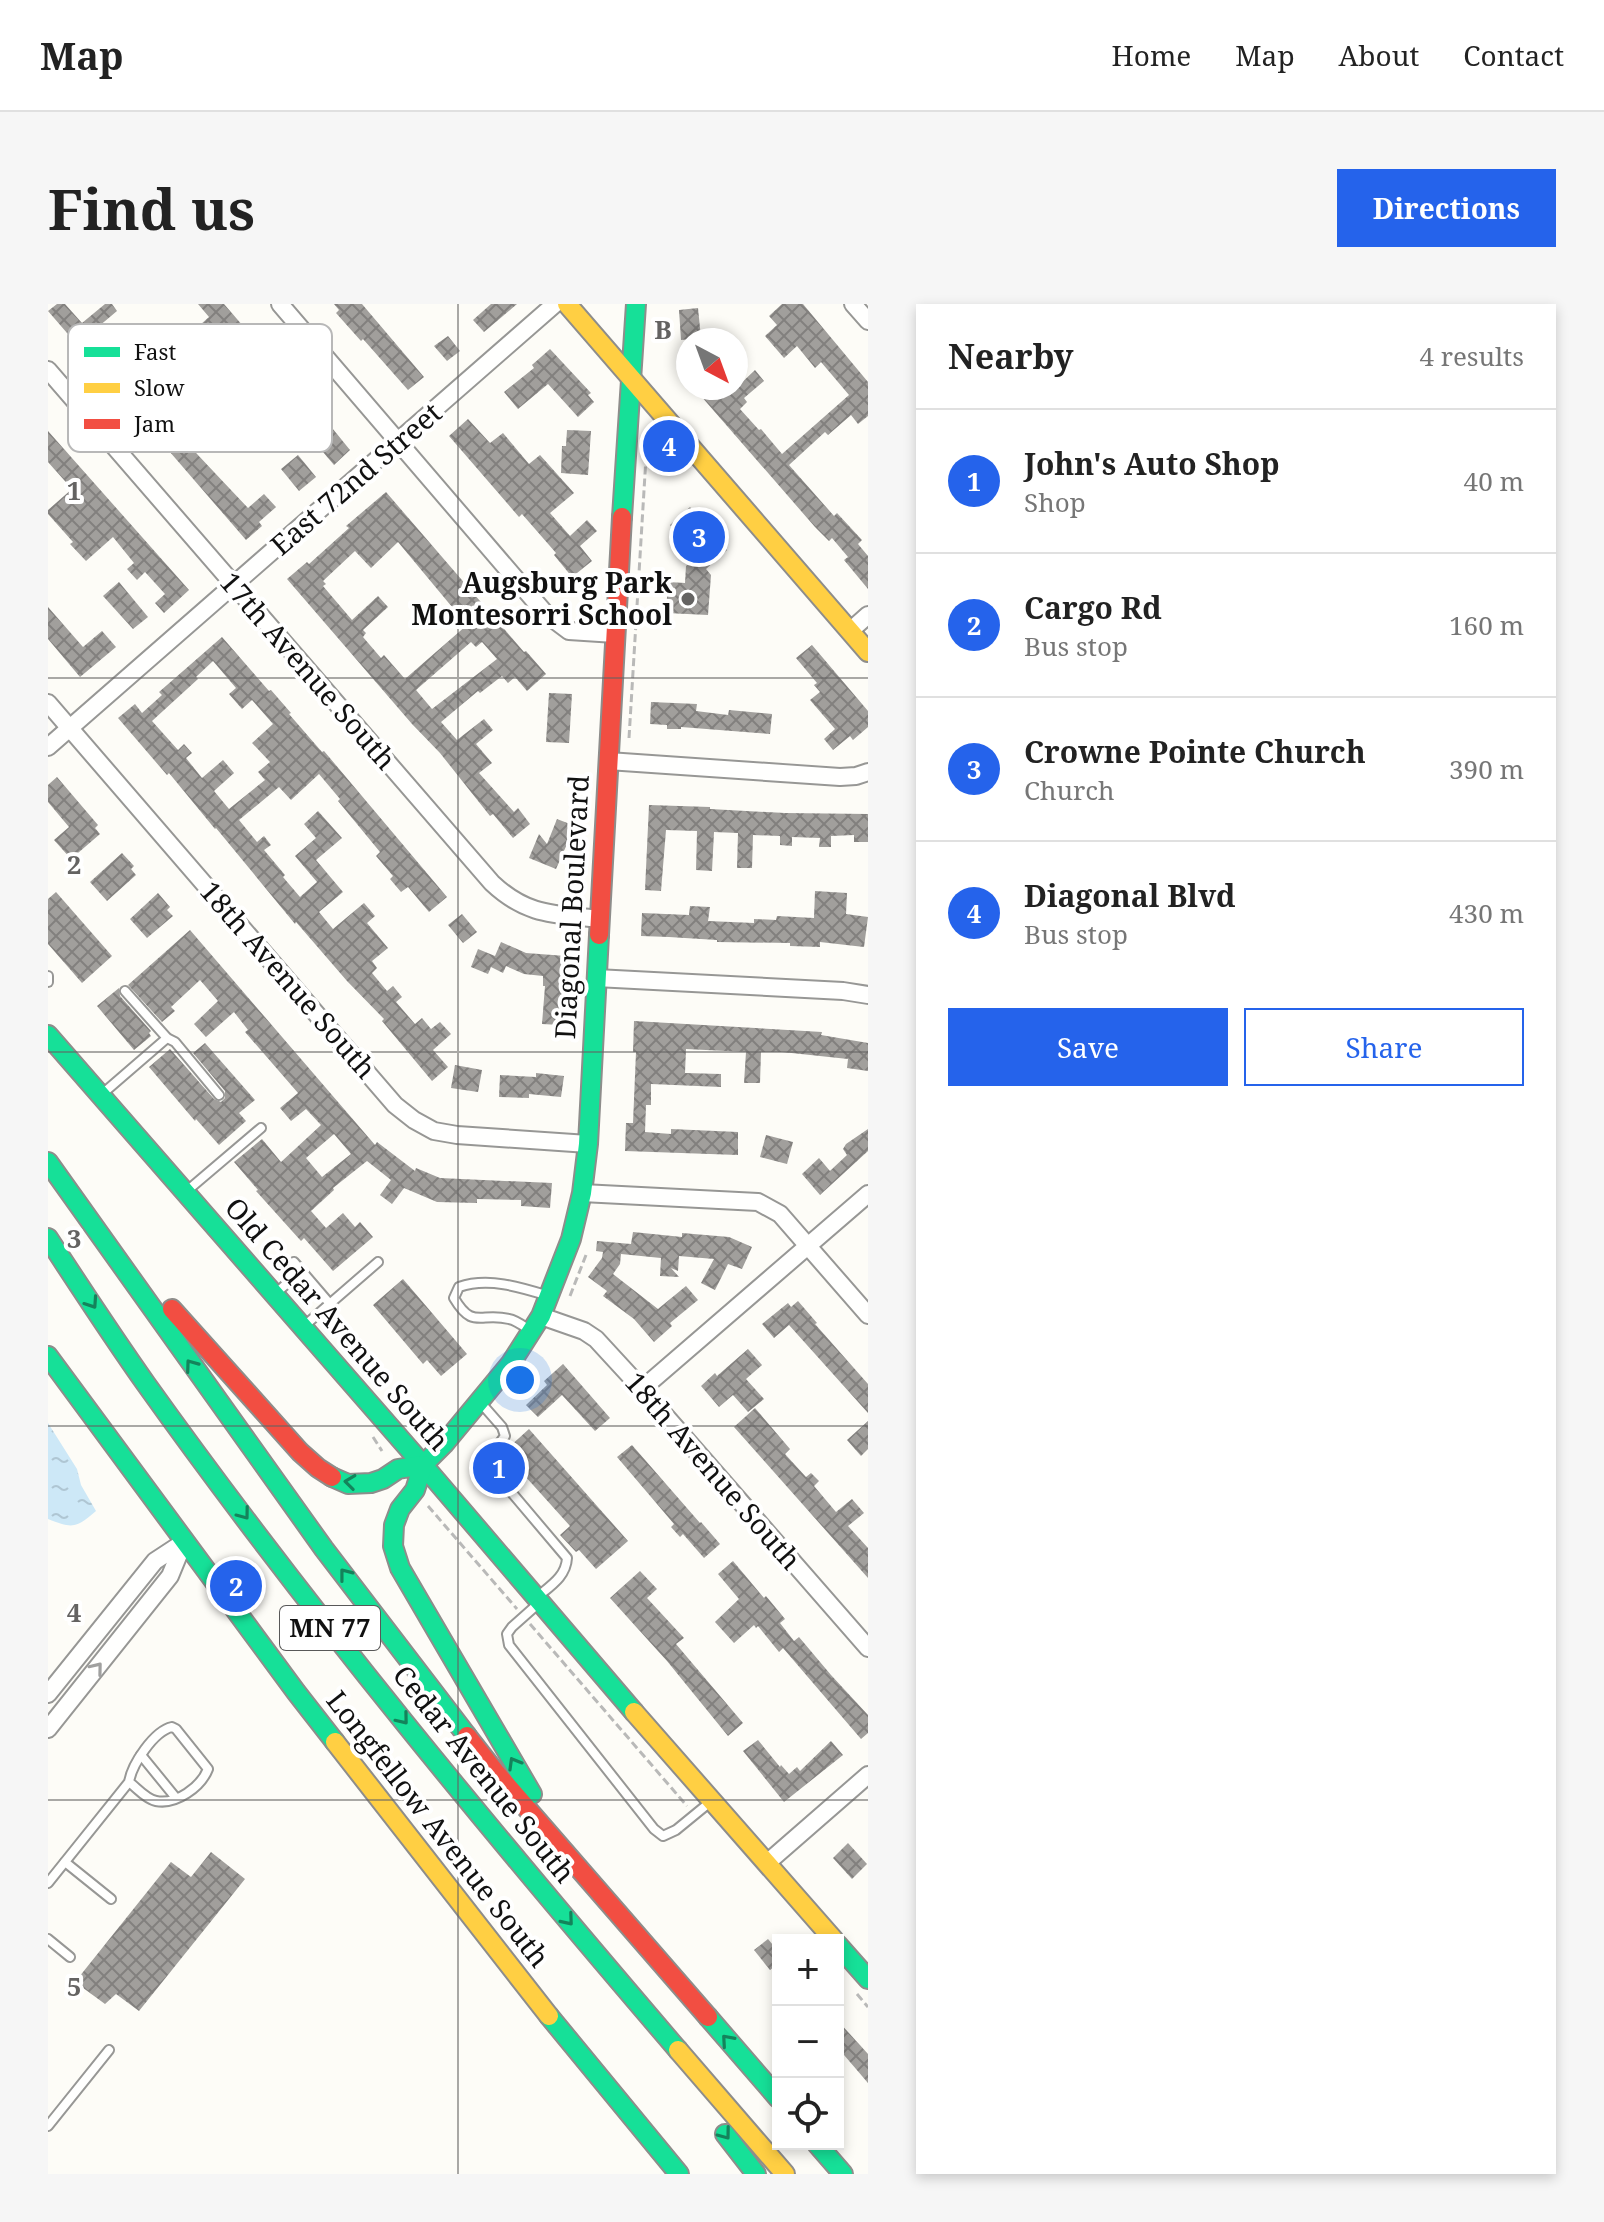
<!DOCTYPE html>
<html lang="en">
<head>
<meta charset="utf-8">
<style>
	body { margin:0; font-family:"Noto Serif",serif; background:#f6f6f6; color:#222 }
	.controls { position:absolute; right:24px; bottom:24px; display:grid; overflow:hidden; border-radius:0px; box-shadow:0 4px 12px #0003 }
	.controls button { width:72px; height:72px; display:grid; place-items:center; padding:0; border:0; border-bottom:2px solid #e0e0e0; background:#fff; color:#222; font:40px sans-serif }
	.compass { position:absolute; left:628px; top:24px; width:72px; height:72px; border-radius:50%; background:#fff; box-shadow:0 4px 12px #0003; rotate:139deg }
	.you { position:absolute; left:472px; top:1076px; width:28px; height:28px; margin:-20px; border:6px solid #fff; border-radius:50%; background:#1a73e8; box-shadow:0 0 0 12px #1a73e833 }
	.badge { display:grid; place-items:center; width:52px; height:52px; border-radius:50%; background:#2563eb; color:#fff; font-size:26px; font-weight:700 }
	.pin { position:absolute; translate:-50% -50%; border:4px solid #fff; box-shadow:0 2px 8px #0006 }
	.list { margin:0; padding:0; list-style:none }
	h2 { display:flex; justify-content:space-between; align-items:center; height:104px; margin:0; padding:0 32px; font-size:34px }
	h2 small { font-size:26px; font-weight:400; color:#767676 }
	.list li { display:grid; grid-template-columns:52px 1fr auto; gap:24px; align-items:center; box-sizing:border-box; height:144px; padding:0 32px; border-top:2px solid #e0e0e0 }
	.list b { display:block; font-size:30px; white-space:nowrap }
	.list p { margin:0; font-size:26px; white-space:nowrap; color:#767676 }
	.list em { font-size:26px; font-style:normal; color:#767676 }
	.actions { display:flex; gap:16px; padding:24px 32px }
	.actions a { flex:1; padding:18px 0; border:2px solid #2563eb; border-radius:0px; text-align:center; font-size:28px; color:#2563eb }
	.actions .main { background:#2563eb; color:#fff }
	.icon { flex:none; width:44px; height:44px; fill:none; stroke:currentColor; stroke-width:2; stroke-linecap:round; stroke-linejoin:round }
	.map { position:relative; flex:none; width:820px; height:1870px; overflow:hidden; border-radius:0px }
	header { display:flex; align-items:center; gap:48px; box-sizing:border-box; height:112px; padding:0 40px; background:#fff; border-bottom:2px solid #e0e0e0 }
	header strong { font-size:38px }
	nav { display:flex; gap:44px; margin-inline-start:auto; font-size:28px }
	.intro { display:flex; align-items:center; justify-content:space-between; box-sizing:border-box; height:192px; padding:0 48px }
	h1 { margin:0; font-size:56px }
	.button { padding:20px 36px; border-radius:0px; background:#2563eb; color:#fff; font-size:28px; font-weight:700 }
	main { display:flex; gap:48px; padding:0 48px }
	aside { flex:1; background:#fff; border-radius:0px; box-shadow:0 4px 12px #0003 }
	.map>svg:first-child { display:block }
</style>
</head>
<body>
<header>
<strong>Map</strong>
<nav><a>Home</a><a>Map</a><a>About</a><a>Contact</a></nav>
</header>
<div class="intro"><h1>Find us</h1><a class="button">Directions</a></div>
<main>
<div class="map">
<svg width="820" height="1870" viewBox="0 0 820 1870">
	<defs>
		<pattern id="water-ripples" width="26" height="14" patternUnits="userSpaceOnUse" patternTransform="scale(2)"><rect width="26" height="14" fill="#cde8f7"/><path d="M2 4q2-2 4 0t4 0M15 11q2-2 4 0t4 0" fill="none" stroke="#afc6d3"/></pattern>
		<pattern id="building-cross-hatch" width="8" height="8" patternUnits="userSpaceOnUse" patternTransform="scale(2)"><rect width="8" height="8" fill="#a19f9c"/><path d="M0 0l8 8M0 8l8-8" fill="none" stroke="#82807e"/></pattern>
	</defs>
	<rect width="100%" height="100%" fill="#fdfcf7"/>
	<path fill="url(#water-ripples)" d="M0,1119L29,1165L33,1181L48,1207C28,1224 25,1225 0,1215Z"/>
	<g fill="url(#building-cross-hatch)" fill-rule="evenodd">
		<path d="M9,0H17L34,19L57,0H64L69,7L44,28L88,77L118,51L128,63L106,82L122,100L139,87L174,128L148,149L200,204L216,190L228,203L211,218L214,222L198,236L0,7Z"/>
		<path d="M150,0H176L227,59L225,60L280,119L302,146L286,161L224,88L200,110L188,97L212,75L182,41L175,46L163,32L144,48L134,37L161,13Z"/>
		<path d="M286,0H314L376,73L360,86L315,35L313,37L288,9L291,6Z"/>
		<path d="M443,0H469L436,28L425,16Z"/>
		<path d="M734,0H755L820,78V112L810,120L803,111L780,131L777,128L741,161L786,212L789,209L814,236L810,240L820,252V285L796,256L800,253L784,234L781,237L767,223L646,84H688L707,66L716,77L696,94L699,98L692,105L711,126L713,125L734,150L801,91L773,58L767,64L749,42L736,54L717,32L729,21L721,12Z"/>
		<path d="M650,4L653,34L633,36L631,6Z"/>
		<path d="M400,32L412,47L399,57L386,42Z"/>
		<path d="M502,45L543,89L540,91L546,98L530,113L500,80L470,105L456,88L486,64L484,61Z"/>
		<path d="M420,115L442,139L455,129L481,160L492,151L526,189L502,209L522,232L539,216L549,227L532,242L544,257L524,273L506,251L508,249L474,210L471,213L401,132Z"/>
		<path d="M519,126L543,127L540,171L513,169L514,142H518Z"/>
		<path d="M0,127L141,286L116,309L107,299L117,290L97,268L89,276L79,265L86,259L65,233L38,257L22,240L25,238L0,210V206L24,185L0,158Z"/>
		<path d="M250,151L268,173L251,187L233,165Z"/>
		<path d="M338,188L476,348L478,347L498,370L479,387L467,373L460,379L454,372L432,389L430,387L393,418L409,436L436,415L445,426L428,440L444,459L431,469L466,508L470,504L482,520L465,534L445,510L442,512L392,449L364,420L239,275L259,258L261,260L301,224L298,222ZM350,238L419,321L357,375L336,351L333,354L315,333L318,329L315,326L340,303L330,292L304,316L275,282L278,280L275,277L307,247L323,264ZM423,338L428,343L434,338L449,355L384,405L368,386Z"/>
		<path d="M642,203L679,246L658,265L663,271L660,311L618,309L620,278L637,279L638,262L649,252L622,221Z"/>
		<path d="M71,278L100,313L85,325L55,292Z"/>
		<path d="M0,303L35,343L54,327L68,343L32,373L0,335Z"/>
		<path d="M174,333L221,387L223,386L243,409L241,410L274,448L276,447L399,593L381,608L360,583L353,588L342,575L345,572L328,552L332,548L290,497L292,495L271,470L243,496L231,483L191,516L209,538L216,532L223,541L216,546L237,571L235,573L252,593L269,578L247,552L268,534L256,520L270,507L294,534L268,556L295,588L271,608L285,625L316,599L327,612L319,619L340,644L324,657L329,664L324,669L339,687L345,682L354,693L348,698L367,720L374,714L383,725L392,718L403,730L385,746L400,763L384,777L334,717L336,715L299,677L248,618L247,620L168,524L167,525L121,469L119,471L70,414L87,400L94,409L114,391L111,388ZM165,357L188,384L181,390L194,405L204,396L225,420L204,439L222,458L210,468L217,476L181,505L166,487L186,469L175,456L154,474L138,454L144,449L136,440L130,446L104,417L150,375L148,373Z"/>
		<path d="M764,341L820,407V423L805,436L802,432L785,446L776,435L787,425L762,396L772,388L766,381L769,379L748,354Z"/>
		<path d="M501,389L524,390L521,439L498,438Z"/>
		<path d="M603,398L649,400L648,407L680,411L681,406L724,410L722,430L633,423V425H619V421L602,420Z"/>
		<path d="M9,473L50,521L47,524L52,530L23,555L6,536L21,523L0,498V481Z"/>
		<path d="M601,501L662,503V505L737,509L820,510V538H806V531L783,532V543H771L772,534L744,533V542L732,541V532L705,531L704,564H689L690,529L666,528L664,567L648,566L649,527L618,526L613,587L597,586Z"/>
		<path d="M509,515L527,522L508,565L481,554L491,530L499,540Z"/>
		<path d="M74,549L86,562L83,565L88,571L59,597L42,578Z"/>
		<path d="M767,587L799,589L798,610L820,613L816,643L772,638V643L742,642V639L669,638V636L621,633L593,632L594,609L641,611L642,602L662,603L660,617L706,619V615L728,616L729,612L766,614Z"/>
		<path d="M8,588L64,652L34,679L0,640V595Z"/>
		<path d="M110,589L122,603L119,606L125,612L99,634L82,615Z"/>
		<path d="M414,610L429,628L415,639L400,621Z"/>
		<path d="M142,626L327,841L329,838L367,867L368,864L392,874L504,879L502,904L473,902V896L429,895V899L389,898L356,884L344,900L332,891L343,876L319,857L285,884L286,886L263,907L278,924L295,909L307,923L312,918L325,933L285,967L256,934L253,937L208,887L210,886L186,858L214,835L233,858L273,821L258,805L243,817L232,804L250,789L197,728L200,726L186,708L158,733L146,720L170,697L152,676L123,703L127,707L114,718L80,681ZM286,830L303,850L274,873L258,854Z"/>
		<path d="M453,638L478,649L518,652L512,721L494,720L497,682H495V672L476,670L458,662L455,669L443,663L440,670L423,663L430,645L447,652Z"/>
		<path d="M71,684L72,692L103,727L101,729L103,732L86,746L49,702Z"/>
		<path d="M586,717L774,728L773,731L820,739V767L799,764L800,755L734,748H713L712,779H696L698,748L638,745L637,769L673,770V783L603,780V801H598L597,828L623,830V825L690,828V851L577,847L578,819H585L588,748H585Z"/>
		<path d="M157,739L207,796L191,809L198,817L171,841L148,815L147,817L101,763L122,745L166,795L173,798L177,794V787L145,749Z"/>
		<path d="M407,761L434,766L430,788L403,784Z"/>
		<path d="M488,769L516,772L513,793L481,790V794L451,793L452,771L488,773Z"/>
		<path d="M820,825V847L772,891L754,870L771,854L782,867L799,851L795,845L798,840Z"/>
		<path d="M718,831L745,838L739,860L712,853Z"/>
		<path d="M585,928L634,933V929L681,933L704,943L694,965L680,960L667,986L653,979L666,955L631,952L630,967L623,964L631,973L612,972L613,954L573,950L572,960L565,970L610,1005L638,982L650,996L622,1019L624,1022L606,1038L586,1015L555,992L559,987L540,973L554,954L555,948L548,947L549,937L583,940Z"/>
		<path d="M355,975L419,1050L393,1072L379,1056L375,1060L325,1001Z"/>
		<path d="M750,997L769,1019L767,1020L820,1080V1109L741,1021L726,1034L714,1020L740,999L743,1003Z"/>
		<path d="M700,1045L714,1061L698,1075L716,1095L700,1108L685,1091L671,1103L653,1082L667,1069L669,1072Z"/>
		<path d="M515,1060L562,1114L547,1127L514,1091L490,1113L478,1101L499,1081L496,1077Z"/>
		<path d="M707,1104L742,1145L737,1150L758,1173L763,1169L771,1177L766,1182L788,1208L804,1195L816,1209L800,1222L820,1244V1274L686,1123Z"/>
		<path d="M820,1117V1145L813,1152L799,1136Z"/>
		<path d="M481,1125L580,1237L548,1265L531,1246L528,1248L512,1231L522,1222L467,1161L459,1168L448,1155Z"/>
		<path d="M584,1141L652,1219L653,1218L672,1240L656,1254L635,1230L632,1233L623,1223L626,1220L569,1153Z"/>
		<path d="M685,1257L716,1294L718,1292L737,1315L732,1319L746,1337L751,1333L783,1371L820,1411V1429L813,1435L735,1344L731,1348L710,1322L708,1324L706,1321L686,1339L667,1318L691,1295L670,1270Z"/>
		<path d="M592,1267L609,1285L599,1294L636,1334L628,1340L695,1419L680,1432L619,1357L562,1294Z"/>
		<path d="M710,1436L732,1463L733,1461L741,1470L749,1463L752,1467L783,1437L795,1451L736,1498L695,1447Z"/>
		<path d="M800,1539L819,1560L804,1575L785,1554Z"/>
		<path d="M163,1548L197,1575L91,1707L68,1690L57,1700L27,1678L123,1558L143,1573Z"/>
		<path d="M720,1635L730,1647V1660L722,1666L706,1646Z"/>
		<path d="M790,1717L820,1750V1779L790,1744Z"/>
	</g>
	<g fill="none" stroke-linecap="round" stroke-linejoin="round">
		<g stroke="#979795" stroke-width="12">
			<g id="lane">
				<path d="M0,672V678"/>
				<path d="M77,687L119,734L127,738L171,791"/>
				<path d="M53,791L119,734"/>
				<path d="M140,886L213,824"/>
				<path d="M246,958L282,1000"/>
				<path d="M227,990L253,967"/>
				<path d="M255,1023L330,958"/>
				<path d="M483,1027C477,1023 468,1016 461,1015C432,1008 425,1026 406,994L411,983C440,973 472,983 501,992"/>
				<path d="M432,1098L454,1123L457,1132L441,1153L442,1163L519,1254C518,1273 502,1282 488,1294"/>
				<path d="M491,1299L464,1323L459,1330L461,1341L606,1525L615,1532L628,1526L661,1499"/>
				<path d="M93,1451L128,1494"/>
				<path d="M17,1558L63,1595"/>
				<path d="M0,1579L81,1478C84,1460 106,1427 124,1423L128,1425L160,1465C153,1483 128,1501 108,1497C98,1495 89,1484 81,1478"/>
				<path d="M0,1635L22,1653"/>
				<path d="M0,1822L61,1746"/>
			</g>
		</g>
		<g stroke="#979795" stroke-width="20">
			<g id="street">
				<path d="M232,0L497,309L521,327L567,330"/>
				<path d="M805,0L820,17"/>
				<path d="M0,66L444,579C479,612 506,610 552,615"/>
				<path d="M802,327L820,311"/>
				<path d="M0,399L347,801L366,816L386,827L409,831L540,840"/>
				<path d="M0,443L507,0"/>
				<path d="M560,457L792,473L808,472L820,468"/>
				<path d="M548,674L795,687L820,691"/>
				<path d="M534,889L710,898L732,910L820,1011"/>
				<path d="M493,1012L536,1027L548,1035L594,1085L820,1344"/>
				<path d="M594,1085L820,890"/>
				<path d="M0,1390L107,1257L136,1238"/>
				<path d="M0,1425L122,1272L136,1238"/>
				<path d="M719,1559L820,1471"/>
			</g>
		</g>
		<g stroke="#8e8d8b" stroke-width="22">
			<g id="fast">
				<path d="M574,213L588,0"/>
				<path d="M0,731L375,1161L586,1408"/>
				<path d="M0,858L276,1245L419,1432"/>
				<path d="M0,934C32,983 64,1032 98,1080C263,1311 445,1530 630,1746"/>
				<path d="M0,1052L248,1388L287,1438"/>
				<path d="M375,1161L396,1140L463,1059L493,1012L523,935L534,889L540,840L551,631"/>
				<path d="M284,1173L300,1180L323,1179L335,1175L350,1165L375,1161L367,1186L352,1205L346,1221L345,1242L352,1264L484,1490"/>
				<path d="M790,1641L820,1675"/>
				<path d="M501,1712L631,1870"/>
				<path d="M660,1713L730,1794"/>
				<path d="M677,1830L708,1870"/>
				<path d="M769,1840L795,1870"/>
			</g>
		</g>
		<g stroke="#8e8d8b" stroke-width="22">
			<g id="slow">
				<path d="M519,0L820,348"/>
				<path d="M586,1408L786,1636"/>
				<path d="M287,1438L501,1712"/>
				<path d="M630,1746L737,1870"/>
			</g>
		</g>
		<g stroke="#8e8d8b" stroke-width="22">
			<g id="jam">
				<path d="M551,631L574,213"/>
				<path d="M124,1005L252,1148L270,1164L284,1173"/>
				<path d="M419,1432L448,1469L660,1713"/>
			</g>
		</g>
		<g stroke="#b9b9b8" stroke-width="3" stroke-dasharray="8 4" stroke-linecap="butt">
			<path d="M581,434L599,137L598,130"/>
			<path d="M522,992L538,951"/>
			<path d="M325,1133L334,1147"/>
			<path d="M380,1202L469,1305"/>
			<path d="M482,1320L639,1502"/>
			<path d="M809,1690L820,1703"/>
		</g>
		<use href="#lane" stroke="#fffffe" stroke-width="8"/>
		<use href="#street" stroke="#fffffe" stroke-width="16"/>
		<use href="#fast" stroke="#16e098" stroke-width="18"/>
		<use href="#slow" stroke="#ffcf43" stroke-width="18"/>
		<use href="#jam" stroke="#f24e42" stroke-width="18"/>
	</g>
	<defs><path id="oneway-chevron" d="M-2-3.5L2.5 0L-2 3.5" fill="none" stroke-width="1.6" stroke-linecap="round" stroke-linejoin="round" transform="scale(2)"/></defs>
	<g stroke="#14835b">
		<use href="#oneway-chevron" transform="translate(44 999) rotate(56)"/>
		<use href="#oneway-chevron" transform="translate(143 1061) rotate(-126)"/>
		<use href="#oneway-chevron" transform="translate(302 1178) rotate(-173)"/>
		<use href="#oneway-chevron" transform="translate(196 1210) rotate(53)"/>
		<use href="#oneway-chevron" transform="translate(297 1270) rotate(-128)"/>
		<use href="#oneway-chevron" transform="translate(355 1415) rotate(51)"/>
		<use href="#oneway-chevron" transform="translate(466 1459) rotate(-120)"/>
		<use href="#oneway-chevron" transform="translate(520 1616) rotate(50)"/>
		<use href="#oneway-chevron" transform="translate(679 1736) rotate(-131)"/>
		<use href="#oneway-chevron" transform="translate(677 1830) rotate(53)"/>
	</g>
	<use stroke="#a0a09f" href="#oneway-chevron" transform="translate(49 1364) rotate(-51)"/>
	<path fill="none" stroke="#646362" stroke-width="2" stroke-opacity="0.55" d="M410,0V1870M0,374H820M0,748H820M0,1122H820M0,1496H820"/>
	<circle fill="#646362" stroke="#fff" stroke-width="3" cx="640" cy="295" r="8"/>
	<g text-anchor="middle" stroke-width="8" stroke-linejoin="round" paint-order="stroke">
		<rect fill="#fff" stroke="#585858" stroke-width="2" x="232" y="1302" width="100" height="44" rx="6"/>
		<g font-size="26" font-weight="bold" fill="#111">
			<text x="282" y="1333">MN 77</text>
		</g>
		<g font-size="28" fill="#111" stroke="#fff">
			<text transform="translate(308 175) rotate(-41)" y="10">East 72nd Street</text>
			<text transform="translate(260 367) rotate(49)" y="10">17th Avenue South</text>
			<text transform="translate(524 603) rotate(-87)" y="10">Diagonal Boulevard</text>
			<text transform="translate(240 676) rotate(49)" y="10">18th Avenue South</text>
			<text transform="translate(289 1020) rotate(49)" y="10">Old Cedar Avenue South</text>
			<text transform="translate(665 1167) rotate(49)" y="10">18th Avenue South</text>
			<text transform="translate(436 1470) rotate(51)" y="10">Cedar Avenue South</text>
			<text transform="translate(390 1525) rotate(52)" y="10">Longfellow Avenue South</text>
		</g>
		<g font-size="28" font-weight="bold" fill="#111" stroke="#fff" text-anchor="end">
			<text x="624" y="289">Augsburg Park<tspan x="624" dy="32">Montesorri School</tspan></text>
		</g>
	</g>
	<rect x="20" y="20" width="264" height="128" rx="12" fill="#fff" stroke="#b8b8b8" stroke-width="2"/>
	<rect x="36" y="43" width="36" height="10" fill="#16e098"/>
	<rect x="36" y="79" width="36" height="10" fill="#ffcf43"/>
	<rect x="36" y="115" width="36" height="10" fill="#f24e42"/>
	<g font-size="22" fill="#111">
		<text x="86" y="56">Fast</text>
		<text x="86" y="92">Slow</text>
		<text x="86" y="128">Jam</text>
	</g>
	<g font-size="26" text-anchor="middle" font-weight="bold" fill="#646362" stroke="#fff" stroke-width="8" stroke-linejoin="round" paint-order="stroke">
		<text x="615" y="35">B</text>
		<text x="26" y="196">1</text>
		<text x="26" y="570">2</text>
		<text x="26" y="944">3</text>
		<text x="26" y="1318">4</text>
		<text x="26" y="1692">5</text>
	</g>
</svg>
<div class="controls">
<button>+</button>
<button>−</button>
<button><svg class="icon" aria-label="locate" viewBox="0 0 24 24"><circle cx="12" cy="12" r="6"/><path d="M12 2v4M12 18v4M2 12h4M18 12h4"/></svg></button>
</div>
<svg class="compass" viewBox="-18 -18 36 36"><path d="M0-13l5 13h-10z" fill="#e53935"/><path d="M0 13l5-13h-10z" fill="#767676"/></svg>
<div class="you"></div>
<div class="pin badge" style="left:451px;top:1164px">1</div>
<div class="pin badge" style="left:188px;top:1282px">2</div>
<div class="pin badge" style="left:651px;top:233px">3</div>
<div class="pin badge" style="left:621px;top:142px">4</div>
</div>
<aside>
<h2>Nearby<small>4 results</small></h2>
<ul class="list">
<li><span class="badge">1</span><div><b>John's Auto Shop</b><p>Shop</p></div><em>40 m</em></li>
<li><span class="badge">2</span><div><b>Cargo Rd</b><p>Bus stop</p></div><em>160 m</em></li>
<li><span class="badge">3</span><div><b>Crowne Pointe Church</b><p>Church</p></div><em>390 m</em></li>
<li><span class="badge">4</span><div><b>Diagonal Blvd</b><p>Bus stop</p></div><em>430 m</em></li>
</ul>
<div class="actions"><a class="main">Save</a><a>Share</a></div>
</aside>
</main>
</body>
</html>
